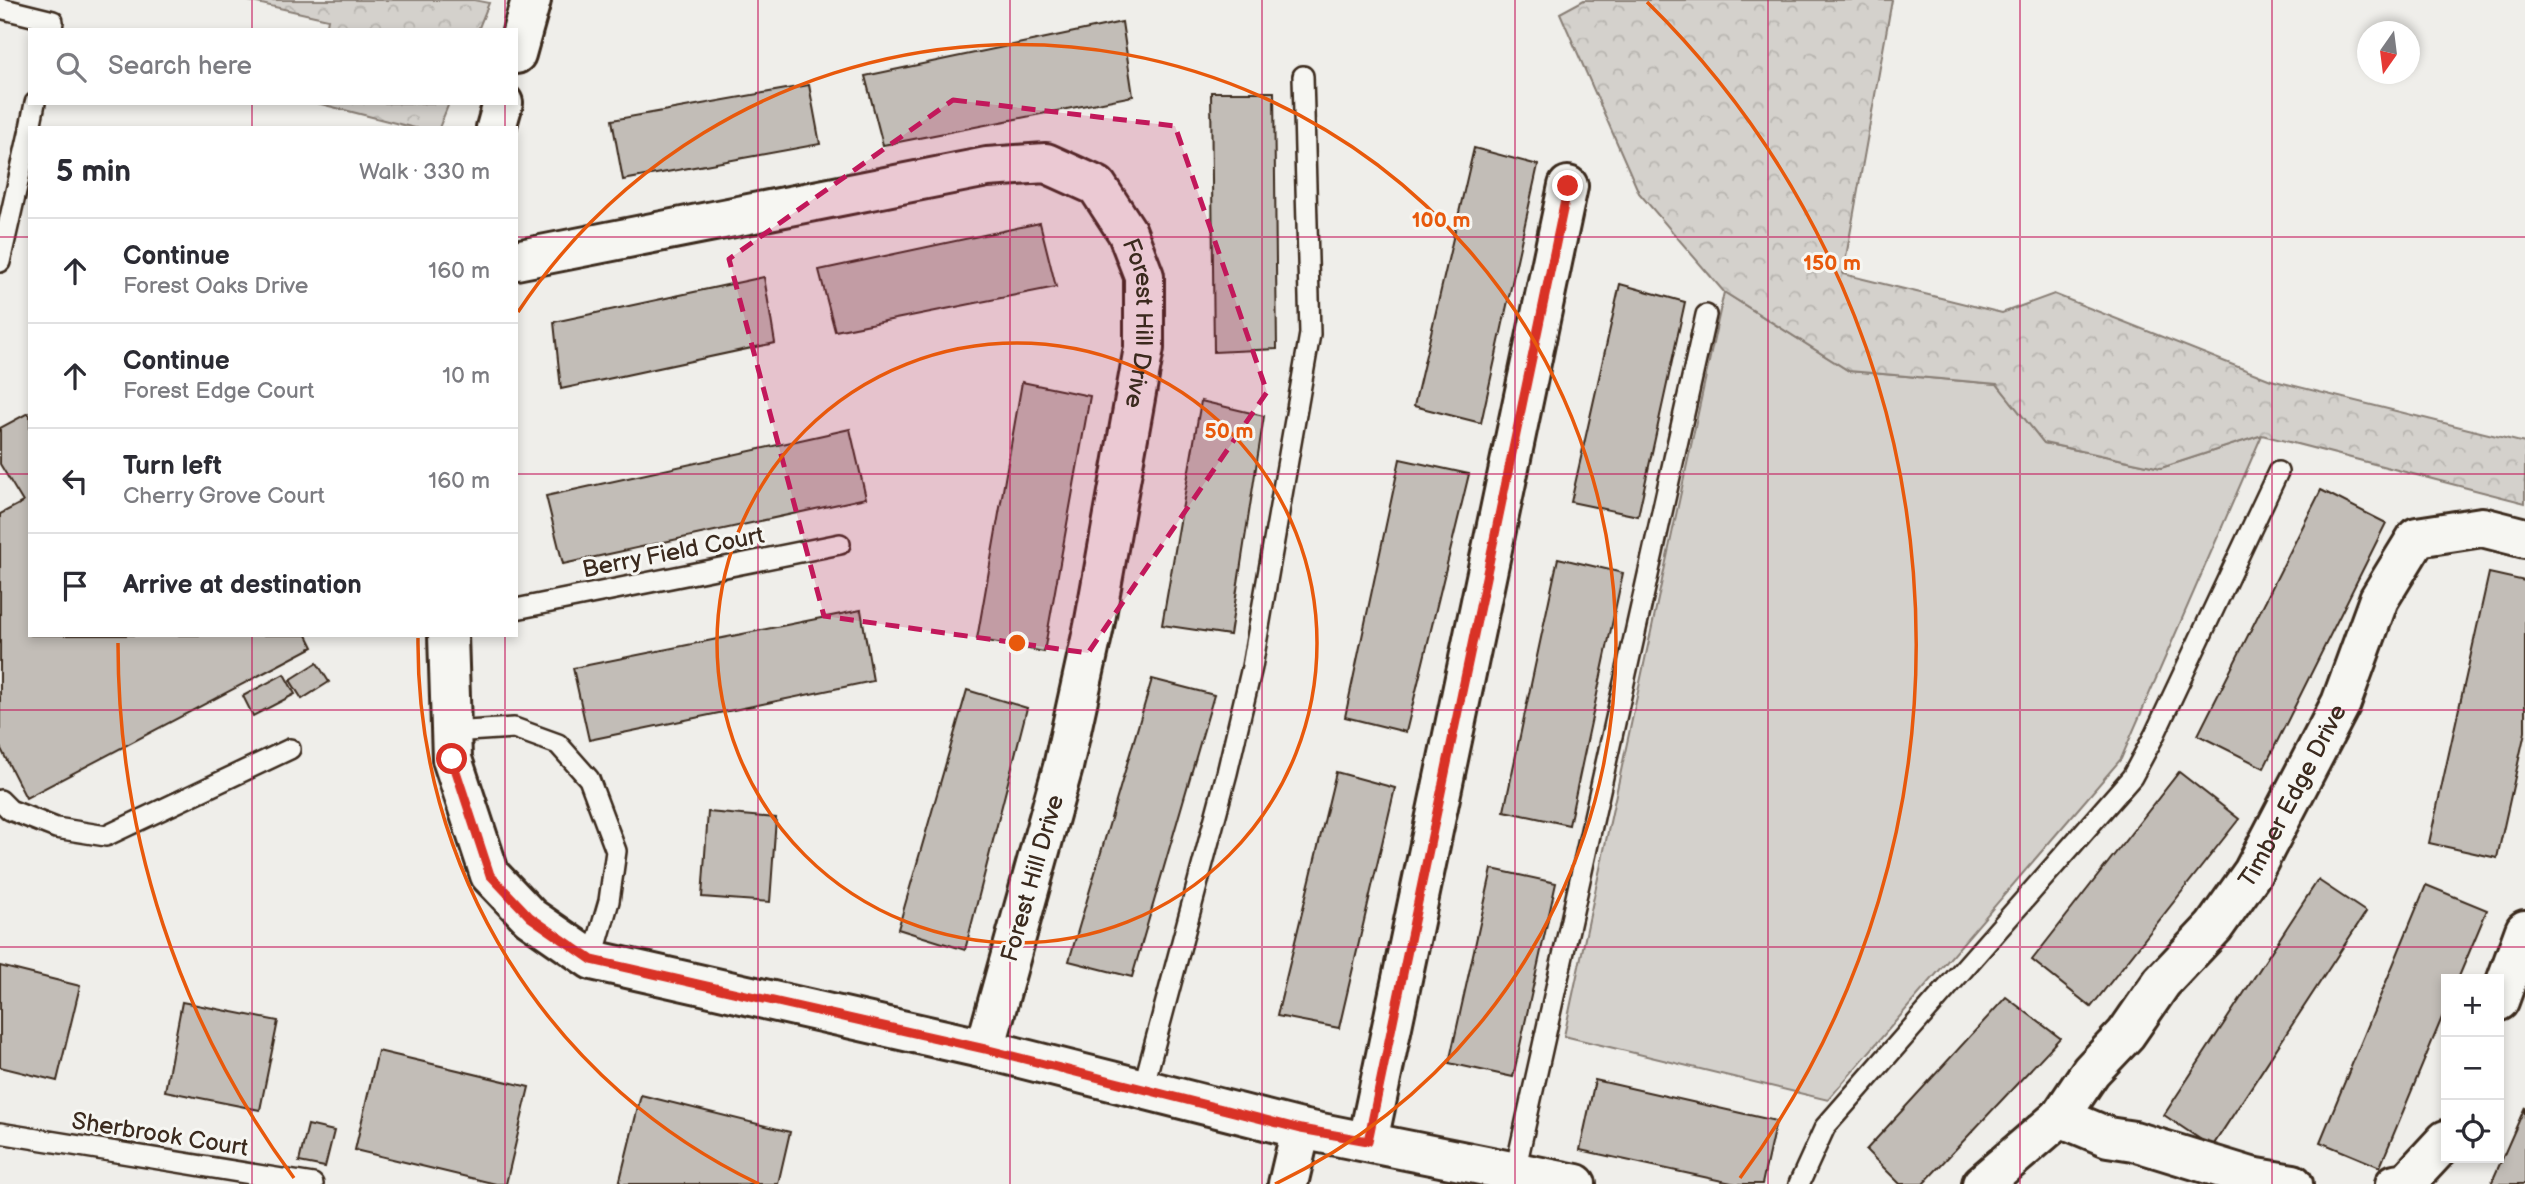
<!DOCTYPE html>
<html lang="en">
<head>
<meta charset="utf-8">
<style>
	body { margin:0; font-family:"Balsamiq Sans",sans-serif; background:#f7f7f7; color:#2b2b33 }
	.controls { position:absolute; right:21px; bottom:21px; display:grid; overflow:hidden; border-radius:0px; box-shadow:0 4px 10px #0003 }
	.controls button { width:63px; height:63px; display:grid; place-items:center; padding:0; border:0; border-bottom:2px solid #e1e1e2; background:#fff; color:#2b2b33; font:35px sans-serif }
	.compass { position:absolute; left:2357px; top:21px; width:63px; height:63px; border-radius:50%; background:#fff; box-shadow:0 4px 10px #0003; rotate:194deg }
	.stop { position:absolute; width:21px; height:21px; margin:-16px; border:5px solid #d93025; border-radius:50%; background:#fff }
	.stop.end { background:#d93025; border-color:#fff; box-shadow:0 2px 7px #0008 }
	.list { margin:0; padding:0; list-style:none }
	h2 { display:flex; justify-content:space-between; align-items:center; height:91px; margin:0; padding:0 28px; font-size:30px }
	h2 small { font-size:23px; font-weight:400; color:#7c7c81 }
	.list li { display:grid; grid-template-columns:46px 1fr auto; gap:21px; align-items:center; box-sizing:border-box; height:105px; padding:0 28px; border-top:2px solid #e1e1e2 }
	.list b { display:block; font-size:26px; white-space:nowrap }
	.list p { margin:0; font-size:23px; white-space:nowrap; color:#7c7c81 }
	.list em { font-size:23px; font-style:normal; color:#7c7c81 }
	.icon { flex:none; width:38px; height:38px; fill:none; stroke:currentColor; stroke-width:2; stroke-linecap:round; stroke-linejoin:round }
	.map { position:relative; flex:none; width:2525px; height:1184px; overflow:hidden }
	.search { position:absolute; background:#fff; box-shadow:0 4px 10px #0003; left:28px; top:28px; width:490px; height:77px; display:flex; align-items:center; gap:18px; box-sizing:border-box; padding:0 24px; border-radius:0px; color:#7c7c81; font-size:26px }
	.panel { position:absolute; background:#fff; box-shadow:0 4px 10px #0003; left:28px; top:126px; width:490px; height:511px; border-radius:0px }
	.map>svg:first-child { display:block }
</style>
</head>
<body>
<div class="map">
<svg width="2525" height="1184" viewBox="0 0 2525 1184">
	<defs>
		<pattern id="forest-crowns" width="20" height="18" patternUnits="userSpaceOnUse" patternTransform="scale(1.75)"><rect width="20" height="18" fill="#d4d1cc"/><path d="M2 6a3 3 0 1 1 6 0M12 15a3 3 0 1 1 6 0" fill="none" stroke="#b7b4af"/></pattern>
	</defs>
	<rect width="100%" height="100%" fill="#efeeea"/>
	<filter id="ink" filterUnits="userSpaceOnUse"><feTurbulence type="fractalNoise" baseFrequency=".0143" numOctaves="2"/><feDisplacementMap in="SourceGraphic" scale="14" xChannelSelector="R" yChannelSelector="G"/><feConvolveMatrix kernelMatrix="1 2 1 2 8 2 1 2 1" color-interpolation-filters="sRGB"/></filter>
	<g filter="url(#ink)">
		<path fill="#d4d1cc" stroke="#887e75" stroke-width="2" d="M1724,292L1849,371L1997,384L2044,443L2161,468L2262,435L2121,759L1828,1100L1564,1036Z"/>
		<g fill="url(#forest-crowns)" stroke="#887e75" stroke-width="2">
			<path d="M244,0H474L489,3L478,30H326L328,19Z"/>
			<path d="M1584,0H1892L1843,274L2002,313L2054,294L2271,380L2525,443V503L2262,435L2161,468L2044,443L1997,384L1849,371L1724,292L1639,193L1560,13Z"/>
			<path d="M317,103H449L439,128H415Z"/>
		</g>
		<g fill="#c2bdb7" stroke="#3b2a1e" stroke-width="2">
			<path d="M1122,22L1133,96L883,145L865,76Z"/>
			<path d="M809,85L820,144L623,180L612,120Z"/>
			<path d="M1211,92H1274L1277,349L1214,352Z"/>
			<path d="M1474,148L1538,165L1481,423L1414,406Z"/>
			<path d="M1040,223L1056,287L835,331L819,270Z"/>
			<path d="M764,277L775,343L561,389L554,322Z"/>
			<path d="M1620,284L1685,302L1638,516L1571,502Z"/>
			<path d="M1022,382L1090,396L1044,652L977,639Z"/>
			<path d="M1201,401L1264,416L1230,635L1162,625Z"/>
			<path d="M28,413L30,416V635H307L313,647L26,798L0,747V514L23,502L0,464V428Z"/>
			<path d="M850,429L866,498L563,564L546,496Z"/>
			<path d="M1400,459L1469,474L1406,732L1345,717Z"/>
			<path d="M2321,490L2386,523L2264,768L2198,735Z"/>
			<path d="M1558,558L1623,573L1569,825L1504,811Z"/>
			<path d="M2489,573L2525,581V732L2497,858L2429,843Z"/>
			<path d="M861,610L873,681L589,740L573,668Z"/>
			<path d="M317,663L329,682L302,699L290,680Z"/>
			<path d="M284,674L295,694L253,716L243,696Z"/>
			<path d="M1152,679L1214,695L1132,977L1069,961Z"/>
			<path d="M967,690L1027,708L965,950L898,929Z"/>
			<path d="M1336,772L1395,788L1339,1028L1277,1016Z"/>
			<path d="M2179,772L2239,819L2091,1007L2032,960Z"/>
			<path d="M708,812L776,818L770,902L702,897Z"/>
			<path d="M1492,869L1556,883L1513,1077L1449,1063Z"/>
			<path d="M2318,880L2366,912L2212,1147L2164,1115Z"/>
			<path d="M2426,885L2487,910L2458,979H2446V1008L2380,1167L2320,1142Z"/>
			<path d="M0,966L80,986L57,1081L0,1067Z"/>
			<path d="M2006,997L2060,1038L1923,1184H1900L1866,1150Z"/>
			<path d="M182,1002L278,1021L260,1110L165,1091Z"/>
			<path d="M378,1051L529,1087L506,1184H496L355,1150Z"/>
			<path d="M1595,1080L1776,1121L1762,1184H1736L1580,1150Z"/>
			<path d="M641,1095L790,1132L778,1184H619Z"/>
			<path d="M2525,1107V1184H2491Z"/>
			<path d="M308,1125L334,1131L325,1167L299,1162Z"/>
		</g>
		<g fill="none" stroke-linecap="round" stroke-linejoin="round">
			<g stroke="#3b2a1e" stroke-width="24">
				<g id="service">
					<path d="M0,8L53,21L52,30"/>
					<path d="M30,128L35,103"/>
					<path d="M0,262L30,129"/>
					<path d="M516,609L840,544"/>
					<path d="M451,732L514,728L558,744L589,779L616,851L609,901L592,960"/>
					<path d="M0,800L10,810L56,828L106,836L290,749"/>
					<path d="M1143,1088L1227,773L1252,667L1310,334L1303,76"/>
					<path d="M0,1133L313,1184"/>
					<path d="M1515,1171L1706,315"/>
					<path d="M1799,1184L1825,1127L2132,777L2154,736L2278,472"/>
				</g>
			</g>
			<g stroke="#3b2a1e" stroke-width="44">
				<g id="minor">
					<path d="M516,54L531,0"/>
					<path d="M496,128L503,103"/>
					<path id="s1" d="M516,260L987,167L1046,163L1097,186L1127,232L1144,276V348L1094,626L1063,767L985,1049"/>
					<path d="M448,635L452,759L490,875L530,917L592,960L985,1049L1301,1129L1576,1184"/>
					<path d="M2499,1001L2525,930"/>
					<path d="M1368,1141L1568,186"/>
					<path d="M1288,1184L1301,1129"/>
					<path d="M1982,1184L2060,1117"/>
					<path id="s2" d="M2293,1184L2251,1177L2134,1141L2108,1137L2060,1117L2091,1071L2126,1034L2162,982L2214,927L2253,872L2341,703L2379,599L2417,537L2482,527L2525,538"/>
					<path d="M2395,1184L2407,1182L2446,1140"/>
				</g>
			</g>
			<use href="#service" stroke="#f6f6f2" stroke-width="19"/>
			<use href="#minor" stroke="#f6f6f2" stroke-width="38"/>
		</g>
	</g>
	<g fill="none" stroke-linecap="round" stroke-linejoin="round" filter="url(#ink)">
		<path stroke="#d93025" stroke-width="9" d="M452,759L490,875L530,917L592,960L985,1049L1301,1129L1368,1141L1568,186"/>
	</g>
	<path fill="#c2185b" fill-opacity="0.2" stroke="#c2185b" stroke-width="5" stroke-dasharray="14 9" stroke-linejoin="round" d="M953,100L1175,126L1267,392L1088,653L824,616L729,259Z"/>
	<path fill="none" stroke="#c2185b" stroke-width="2" stroke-opacity="0.55" d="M252,0V30M505,0V30M758,0V1184M1010,0V1184M1262,0V1184M1515,0V1184M1768,0V1184M2020,0V1184M2272,0V1184M252,103V128M505,103V128M0,237H30M516,237H2525M0,474H30M516,474H2525M252,635V1184M505,635V1184M0,710H2525M0,947H2525"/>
	<g fill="none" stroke="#e8590c" stroke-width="3.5">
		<circle cx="1017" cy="643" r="300"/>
		<path d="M759 1184A599 599 0 0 1 418 638M518 312A599 599 0 1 1 1275 1184"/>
		<path d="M294 1178A899 899 0 0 1 118 643M1647 2A899 899 0 0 1 1740 1178"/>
	</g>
	<g text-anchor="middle" stroke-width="6" stroke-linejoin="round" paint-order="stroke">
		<g font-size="24" fill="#3b2a1e" stroke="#f6f6f2">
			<text dy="8" stroke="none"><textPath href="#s1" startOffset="744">Forest Hill Drive</textPath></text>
			<text transform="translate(673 552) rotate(-11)" y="8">Berry Field Court</text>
			<text dy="8" stroke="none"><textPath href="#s2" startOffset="642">Timber Edge Drive</textPath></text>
			<text transform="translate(1032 878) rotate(-74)" y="8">Forest Hill Drive</text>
			<text transform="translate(160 1134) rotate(9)" y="8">Sherbrook Court</text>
		</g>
	</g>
	<circle cx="1017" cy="643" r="10" fill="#e8590c" stroke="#f6f6f2" stroke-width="3.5"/>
	<g font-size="21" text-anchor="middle" font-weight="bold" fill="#e8590c" stroke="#f6f6f2" stroke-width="6" stroke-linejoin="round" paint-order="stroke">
		<text x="1441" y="227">100 m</text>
		<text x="1832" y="270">150 m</text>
		<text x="1229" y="438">50 m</text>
	</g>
</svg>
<div class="controls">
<button>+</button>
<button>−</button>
<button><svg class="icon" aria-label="locate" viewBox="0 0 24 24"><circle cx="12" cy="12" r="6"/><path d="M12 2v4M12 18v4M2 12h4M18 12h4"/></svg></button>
</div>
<svg class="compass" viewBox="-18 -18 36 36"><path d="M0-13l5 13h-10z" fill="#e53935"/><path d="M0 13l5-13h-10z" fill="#7c7c81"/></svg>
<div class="stop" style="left:452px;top:759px"></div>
<div class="stop end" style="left:1568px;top:186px"></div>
<div class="search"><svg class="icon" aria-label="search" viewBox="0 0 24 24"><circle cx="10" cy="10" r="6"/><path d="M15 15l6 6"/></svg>Search here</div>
<section class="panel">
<h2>5 min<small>Walk · 330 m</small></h2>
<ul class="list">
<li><svg class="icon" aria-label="ahead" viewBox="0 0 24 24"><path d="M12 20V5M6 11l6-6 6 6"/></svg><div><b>Continue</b><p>Forest Oaks Drive</p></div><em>160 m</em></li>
<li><svg class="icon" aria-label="ahead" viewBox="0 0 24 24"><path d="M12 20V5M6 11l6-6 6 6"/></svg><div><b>Continue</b><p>Forest Edge Court</p></div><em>10 m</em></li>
<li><svg class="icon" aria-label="left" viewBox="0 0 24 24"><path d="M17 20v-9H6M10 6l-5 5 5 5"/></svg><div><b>Turn left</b><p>Cherry Grove Court</p></div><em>160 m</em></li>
<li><svg class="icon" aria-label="arrive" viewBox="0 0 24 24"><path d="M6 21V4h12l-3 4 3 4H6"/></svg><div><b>Arrive at destination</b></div></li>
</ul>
</section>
</div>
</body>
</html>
